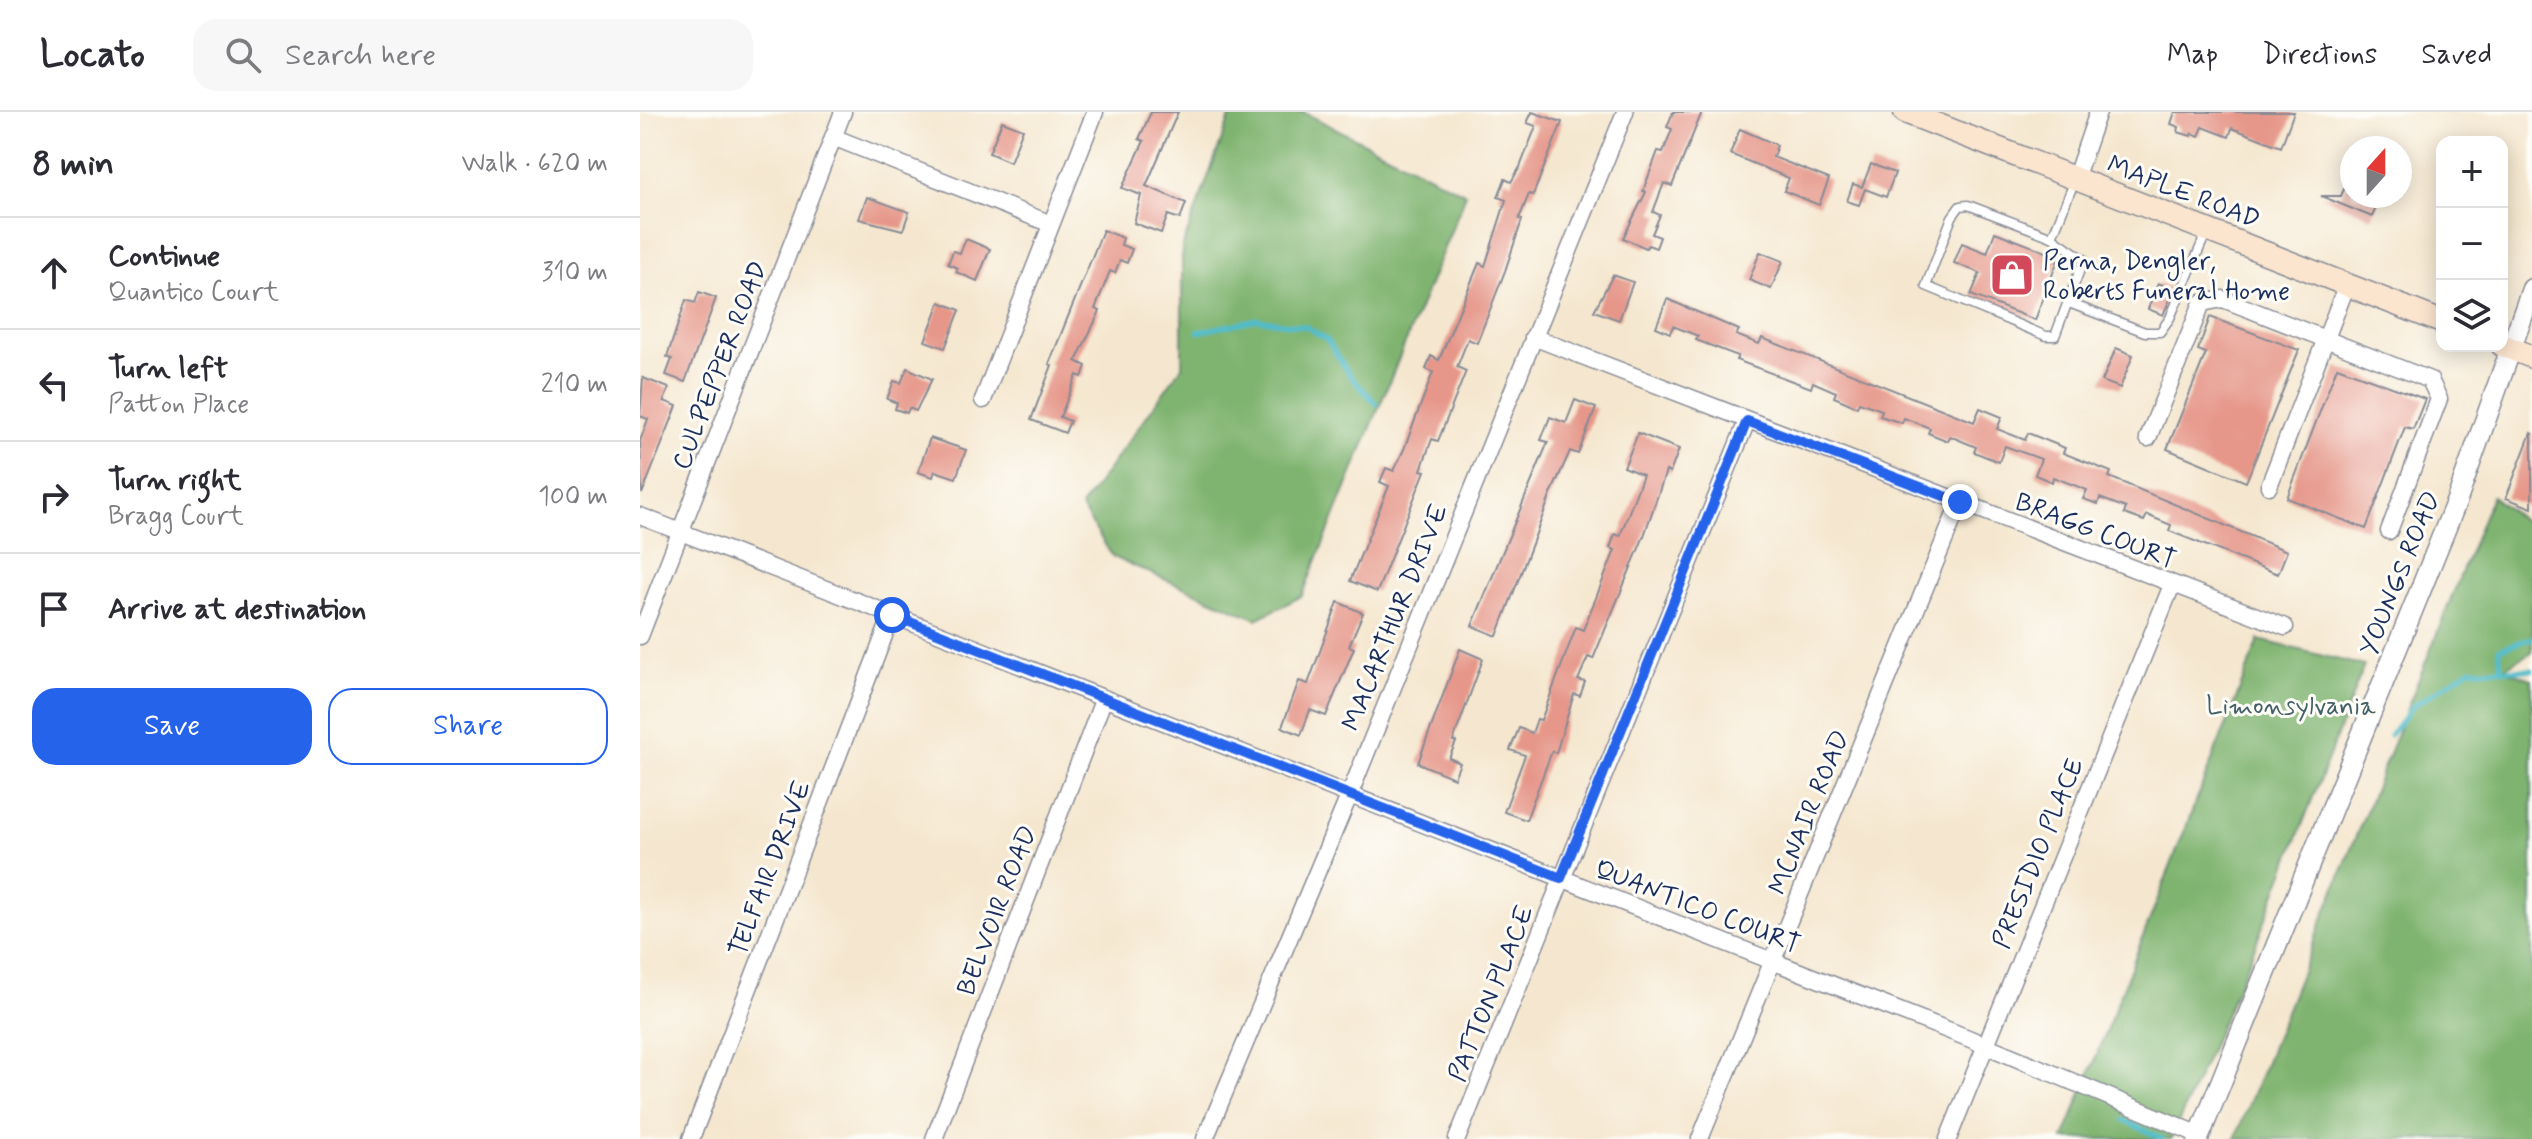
<!DOCTYPE html>
<html lang="en">
<head>
<meta charset="utf-8">
<style>
	body { margin:0; font-family:Mynerve,sans-serif; background:#f7f7f7; color:#2b2b33 }
	.controls { position:absolute; right:24px; top:24px; display:grid; overflow:hidden; border-radius:16px; box-shadow:0 4px 20px #0003 }
	.controls button { width:72px; height:72px; display:grid; place-items:center; padding:0; border:0; border-bottom:2px solid #e1e1e2; background:#fff; color:#2b2b33; font:40px sans-serif }
	.compass { position:absolute; left:1700px; top:24px; width:72px; height:72px; border-radius:50%; background:#fff; box-shadow:0 4px 20px #0003; rotate:21deg }
	.stop { position:absolute; width:24px; height:24px; margin:-18px; border:6px solid #2563eb; border-radius:50%; background:#fff }
	.stop.end { background:#2563eb; border-color:#fff; box-shadow:0 2px 8px #0008 }
	.list { margin:0; padding:0; list-style:none }
	h2 { display:flex; justify-content:space-between; align-items:center; height:104px; margin:0; padding:0 32px; font-size:34px }
	h2 small { font-size:26px; font-weight:400; color:#7c7c81 }
	.list li { display:grid; grid-template-columns:52px 1fr auto; gap:24px; align-items:center; box-sizing:border-box; height:112px; padding:0 32px; border-top:2px solid #e1e1e2 }
	.list b { display:block; font-size:30px; white-space:nowrap }
	.list p { margin:0; font-size:26px; white-space:nowrap; color:#7c7c81 }
	.list em { font-size:26px; font-style:normal; color:#7c7c81 }
	.actions { display:flex; gap:16px; padding:24px 32px }
	.actions a { flex:1; padding:18px 0; border:2px solid #2563eb; border-radius:24px; text-align:center; font-size:28px; color:#2563eb }
	.actions .main { background:#2563eb; color:#fff }
	.icon { flex:none; width:44px; height:44px; fill:none; stroke:currentColor; stroke-width:2; stroke-linecap:round; stroke-linejoin:round }
	.map { position:relative; flex:none; width:1892px; height:1027px; overflow:hidden }
	header { display:flex; align-items:center; gap:48px; box-sizing:border-box; height:112px; padding:0 40px; background:#fff; border-bottom:2px solid #e1e1e2 }
	header strong { font-size:38px }
	nav { display:flex; gap:44px; margin-inline-start:auto; font-size:28px }
	.search { width:560px; height:72px; background:#f7f7f7; display:flex; align-items:center; gap:20px; box-sizing:border-box; padding:0 28px; border-radius:24px; color:#7c7c81; font-size:30px }
	main { display:flex }
	aside { flex:1; background:#fff }
	.map>svg:first-child { display:block }
</style>
</head>
<body>
<header>
<strong>Locato</strong>
<div class="search"><svg class="icon" aria-label="search" viewBox="0 0 24 24"><circle cx="10" cy="10" r="6"/><path d="M15 15l6 6"/></svg>Search here</div>
<nav><a>Map</a><a>Directions</a><a>Saved</a></nav>
</header>
<main>
<aside>
<h2>8 min<small>Walk · 620 m</small></h2>
<ul class="list">
<li><svg class="icon" aria-label="ahead" viewBox="0 0 24 24"><path d="M12 20V5M6 11l6-6 6 6"/></svg><div><b>Continue</b><p>Quantico Court</p></div><em>310 m</em></li>
<li><svg class="icon" aria-label="left" viewBox="0 0 24 24"><path d="M17 20v-9H6M10 6l-5 5 5 5"/></svg><div><b>Turn left</b><p>Patton Place</p></div><em>210 m</em></li>
<li><svg class="icon" aria-label="right" viewBox="0 0 24 24"><path d="M7 20v-9h11M14 6l5 5-5 5"/></svg><div><b>Turn right</b><p>Bragg Court</p></div><em>100 m</em></li>
<li><svg class="icon" aria-label="arrive" viewBox="0 0 24 24"><path d="M6 21V4h12l-3 4 3 4H6"/></svg><div><b>Arrive at destination</b></div></li>
</ul>
<div class="actions"><a class="main">Save</a><a>Share</a></div>
</aside>
<div class="map">
<svg width="1892" height="1027" viewBox="0 0 1892 1027">
	<rect width="100%" height="100%" fill="#fdfcf7"/>
	<filter id="ink" filterUnits="userSpaceOnUse"><feTurbulence type="fractalNoise" baseFrequency=".0125" numOctaves="2"/><feDisplacementMap in="SourceGraphic" scale="16" xChannelSelector="R" yChannelSelector="G"/><feConvolveMatrix kernelMatrix="1 2 1 2 8 2 1 2 1" color-interpolation-filters="sRGB"/></filter>
	<filter id="wash" filterUnits="userSpaceOnUse"><feTurbulence type="fractalNoise" baseFrequency=".006" numOctaves="4" result="noise"/><feDisplacementMap in="SourceGraphic" scale="32" xChannelSelector="R" yChannelSelector="G"/><feGaussianBlur stdDeviation="1.8" result="paint"/><feColorMatrix in="noise" values="0 0 0 0 0 0 0 0 0 0 0 0 0 0 0 0 0 1.4 0 .05"/><feComposite in="paint" operator="in"/></filter>
	<g filter="url(#wash)">
		<rect width="100%" height="100%" fill="#f5e7cf"/>
		<g fill="#7fb46f" stroke="#4d7266" stroke-width="2">
			<path d="M592,0H663L826,82L662,484L617,507L473,445L441,395L542,255V136Z"/>
			<path d="M1852,384L1892,416V540L1862,557L1892,567V1027H1595Z"/>
			<path d="M1619,528L1724,554L1610,847L1531,1027H1424Z"/>
		</g>
		<g fill="none" stroke-linecap="round" stroke-linejoin="round">
			<g stroke="#50bcca" stroke-width="5">
				<path d="M558,220L617,207L667,215L687,228L711,265L737,292"/>
				<path d="M1861,557L1859,537L1892,526"/>
				<path d="M1750,623L1773,594L1830,557L1892,558"/>
				<path d="M1484,1008L1522,1027"/>
			</g>
		</g>
		<g id="blocks">
			<g fill="#e6978a">
				<path d="M511,0H538L506,74L546,91L540,107L528,103L521,121L494,111L501,83L482,76L504,29L499,27Z"/>
				<path d="M892,0L922,10L893,83L889,82L879,107L882,108L865,159L837,231L828,227L817,255L826,259L798,329L792,327L781,358L785,359L737,480L710,469L749,374L740,370L746,356L754,359L764,337L793,260L786,257L791,244L799,248L839,151L845,154L866,88L858,85L865,67L871,70L880,55L896,14L887,11Z"/>
				<path d="M1033,0H1062L1032,74L1024,71L1013,100L1020,103L1012,122L1020,125L1016,136L1008,133L1006,136L983,126L1006,80L1003,79L1018,39L1023,40L1032,17L1027,15Z"/>
				<path d="M1535,0H1654L1641,35L1592,16L1589,25L1563,15L1559,24L1552,21L1551,24L1538,20L1539,15L1531,12Z"/>
				<path d="M362,9L383,17L370,50L349,41Z"/>
				<path d="M1100,17L1137,33L1133,45L1189,67L1179,93L1144,79L1149,66L1090,42Z"/>
				<path d="M1231,52L1255,61L1246,85L1225,77L1219,93L1207,89L1213,72L1222,75Z"/>
				<path d="M1712,59V84H1741L1732,105L1681,84H1701Z"/>
				<path d="M227,85L269,100L263,118L219,107Z"/>
				<path d="M463,118L483,126L481,133L492,137L487,151L480,148L475,161L470,159L455,197L460,199L436,249L446,254L442,265L437,263L420,305L430,309L425,321L391,308L412,253L409,252Z"/>
				<path d="M1355,120L1419,145L1395,208L1331,183L1340,161L1314,151L1322,131L1347,141Z"/>
				<path d="M326,127L350,137L337,169L316,160L318,156L308,152L313,139L320,141Z"/>
				<path d="M1120,140L1143,149L1131,177L1109,168Z"/>
				<path d="M973,163L993,170L979,208L954,199Z"/>
				<path d="M1518,171L1534,178L1523,203L1508,197Z"/>
				<path d="M59,180L76,186L45,270L26,263L32,247L27,245L46,188L55,191Z"/>
				<path d="M1027,187L1099,218L1096,223L1119,232L1122,226L1334,310L1340,296L1362,305L1357,317L1385,328L1388,321L1425,336L1423,341L1471,360L1469,365L1647,439L1638,462L1529,419L1531,413L1507,403L1504,409L1484,402L1486,396L1460,386L1458,392L1443,387L1447,378L1413,365L1412,370L1395,363L1401,347L1365,334L1359,350L1334,340L1336,335L1310,324L1308,329L1288,321L1290,316L1264,306L1262,311L1240,304L1242,298L1219,290L1217,295L1194,285L1196,280L1173,270L1171,276L1096,248L1098,244L1056,228L1058,224L1033,214L1030,221L1016,215Z"/>
				<path d="M300,190L320,198L305,236L285,229Z"/>
				<path d="M1570,205L1659,238L1606,370L1527,337L1566,241L1558,238Z"/>
				<path d="M1476,236L1493,243L1480,276L1462,269Z"/>
				<path d="M1697,255L1785,287L1773,317L1765,315L1726,417L1647,386Z"/>
				<path d="M267,256L292,267L276,299L269,296L267,301L255,297L257,291L247,287L254,269L261,271Z"/>
				<path d="M3,266L29,276L24,289L37,294L2,382L0,329L8,307L0,304Z"/>
				<path d="M935,288L956,296L938,342L930,339L911,382L857,524L832,514L908,330L901,328L910,305L926,311Z"/>
				<path d="M998,321L1039,337L1030,361L1026,359L1004,424L953,547L948,545L938,568L945,570L940,584L934,582L916,641L912,639L886,708L864,700L885,643L870,638L879,616L892,621L897,607L901,608L936,515L943,518L975,438L970,436L975,422L980,424L1003,363L984,355Z"/>
				<path d="M1891,321L1892,322V396L1866,386Z"/>
				<path d="M290,326L326,338L316,366L295,359L293,365L278,360Z"/>
				<path d="M698,490L723,501L709,534L714,536L686,604L670,598L661,623L642,615L659,569L668,572Z"/>
				<path d="M820,537L843,547L813,629L816,630L809,646L820,651L814,666L778,651Z"/>
			</g>
		</g>
	</g>
	<g filter="url(#ink)">
		<use href="#blocks" fill-opacity="0" stroke="#888b96" stroke-width="2"/>
		<g fill="none" stroke-linecap="round" stroke-linejoin="round">
			<g stroke="#888b96" stroke-width="11">
				<g id="service">
					<path d="M1328,93L1412,125L1444,147L1415,224H1406L1286,174L1312,105L1320,94Z"/>
					<path d="M1412,125L1435,68"/>
					<path d="M1429,191L1505,220H1520L1530,206L1567,119"/>
				</g>
			</g>
			<g stroke="#888b96" stroke-width="19">
				<g id="minor">
					<path d="M193,25L411,112"/>
					<path d="M1435,67L1458,0"/>
					<path d="M893,225L1645,515"/>
					<path d="M343,288L455,0"/>
					<path d="M1508,326L1562,191L1583,187L1790,268L1799,287L1749,419"/>
					<path d="M1629,374L1707,172"/>
					<path d="M0,404L1328,926L1560,1023"/>
					<path d="M0,524L203,0"/>
					<path d="M51,1027L252,503"/>
					<path d="M294,1027L464,586"/>
					<path d="M565,1027L709,684L985,0"/>
					<path d="M817,1027L1107,309"/>
					<path d="M1060,1027L1320,390"/>
					<path d="M1308,1027L1532,473"/>
				</g>
			</g>
			<g stroke="#888b96" stroke-width="23">
				<path id="tertiary" d="M1558,1027L1817,388L1892,177"/>
			</g>
			<g stroke="#888b96" stroke-width="25">
				<g id="secondary">
					<path d="M1265,0L1802,210"/>
					<path d="M1862,233L1892,245"/>
				</g>
			</g>
			<use href="#service" stroke="#fff" stroke-width="8"/>
			<use href="#minor" stroke="#fff" stroke-width="16"/>
			<use href="#tertiary" stroke="#fff" stroke-width="20"/>
			<use href="#secondary" stroke="#fce5cf" stroke-width="22"/>
		</g>
	</g>
	<g fill="none" stroke-linecap="round" stroke-linejoin="round" filter="url(#ink)">
		<path stroke="#2563eb" stroke-width="10" d="M252,503L921,766L1107,309L1320,390"/>
	</g>
	<defs>
		<g id="shop-square" transform="scale(2.3)"><rect x="-9" y="-9" width="18" height="18" rx="4" fill="#d1495b" stroke="#fdfcf7"/><path d="M-5-2.5h2.3a2.7 3.5 0 0 1 5.4 0H5L5.5 6h-11ZM-1.5-2.5h3a1.5 2.3 0 0 0-3 0Z" fill="#fff"/></g>
	</defs>
	<g fill-rule="evenodd">
		<use href="#shop-square" x="1372" y="163"/>
	</g>
	<g text-anchor="middle" stroke-width="6" stroke-linejoin="round" paint-order="stroke">
		<g font-size="26" fill="#1b2f5e" stroke="#fdfcf7">
			<text transform="translate(1544 79) rotate(21)" y="9">MAPLE ROAD</text>
			<text transform="translate(79 253) rotate(-69)" y="9">CULPEPPER ROAD</text>
			<text transform="translate(1456 418) rotate(21)" y="9">BRAGG COURT</text>
			<text transform="translate(1759 461) rotate(-68)" y="9">YOUNGS ROAD</text>
			<text transform="translate(754 505) rotate(-68)" y="9">MACARTHUR DRIVE</text>
			<text transform="translate(1168 700) rotate(-68)" y="9">MCNAIR ROAD</text>
			<text transform="translate(1397 741) rotate(-68)" y="9">PRESIDIO PLACE</text>
			<text transform="translate(129 756) rotate(-69)" y="9">TELFAIR DRIVE</text>
			<text transform="translate(1058 794) rotate(21)" y="9">QUANTICO COURT</text>
			<text transform="translate(356 798) rotate(-69)" y="9">BELVOIR ROAD</text>
			<text transform="translate(850 881) rotate(-68)" y="9">PATTON PLACE</text>
		</g>
		<g font-size="26" fill="#1b2f5e" stroke="#fdfcf7" text-anchor="start">
			<text x="1403" y="157">Perna, Dengler,<tspan x="1403" dy="30">Roberts Funeral Home</tspan></text>
		</g>
		<g font-size="26" fill="#436068" stroke="#fdfcf7">
			<text x="1651" y="602">Limonsylvania</text>
		</g>
	</g>
</svg>
<div class="controls">
<button>+</button>
<button>−</button>
<button><svg class="icon" aria-label="layers" viewBox="0 0 24 24"><path d="M12 4l9 5-9 5-9-5zM3 14l9 5 9-5"/></svg></button>
</div>
<svg class="compass" viewBox="-18 -18 36 36"><path d="M0-13l5 13h-10z" fill="#e53935"/><path d="M0 13l5-13h-10z" fill="#7c7c81"/></svg>
<div class="stop" style="left:252px;top:503px"></div>
<div class="stop end" style="left:1320px;top:390px"></div>
</div>
</main>
</body>
</html>
